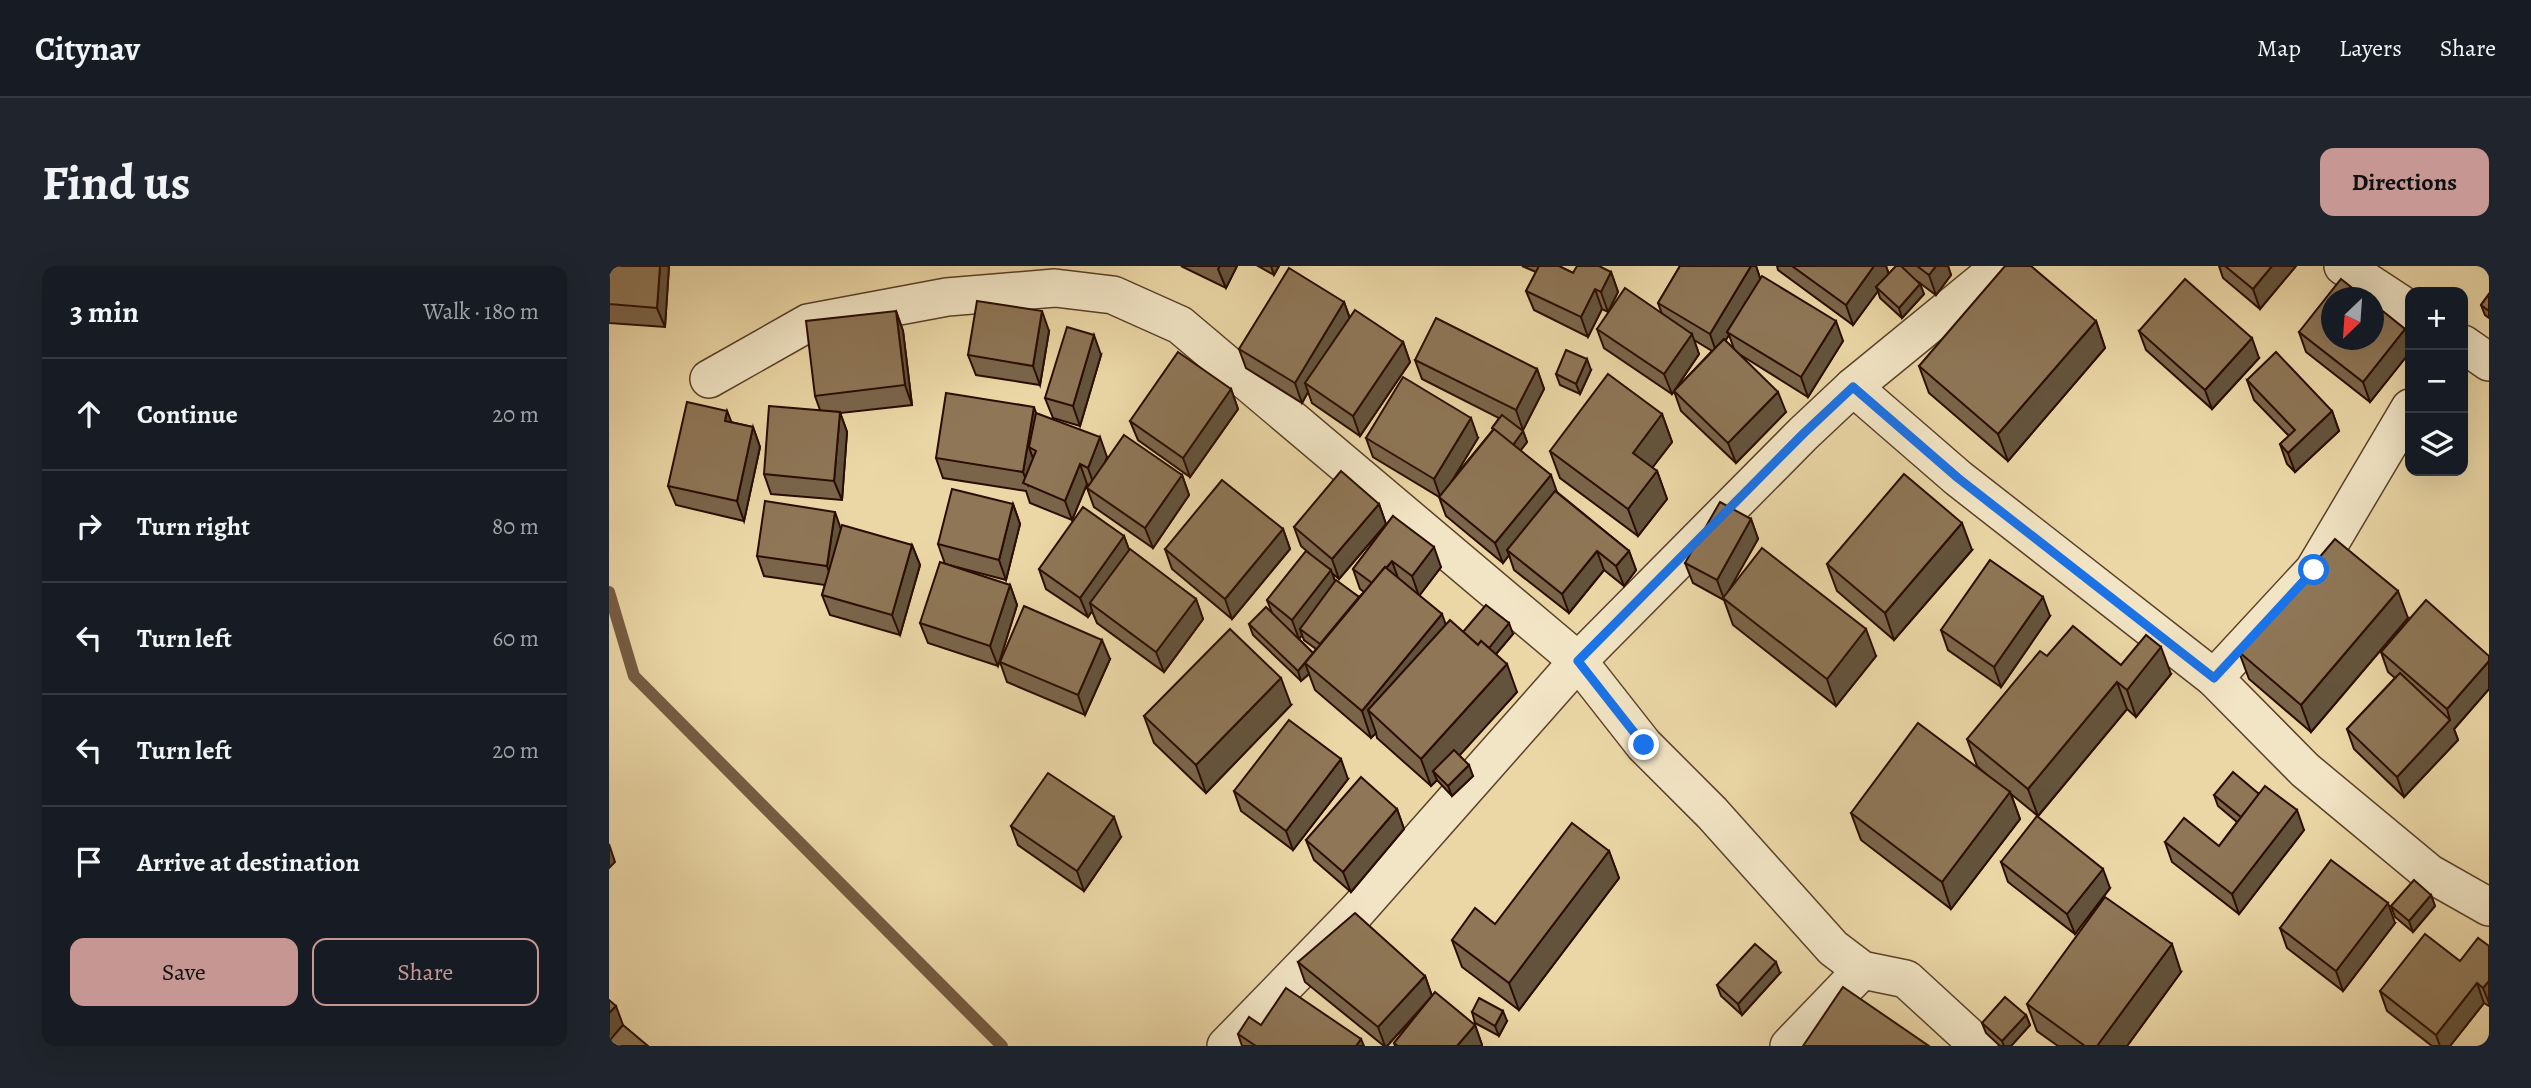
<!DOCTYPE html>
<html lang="en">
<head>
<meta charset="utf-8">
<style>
	body { margin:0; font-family:Alegreya,serif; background:#20242c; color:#f1f3f6 }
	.controls { position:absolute; right:21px; top:21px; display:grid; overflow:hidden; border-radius:14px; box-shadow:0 7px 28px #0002 }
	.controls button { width:63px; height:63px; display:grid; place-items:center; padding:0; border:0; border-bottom:2px solid #363941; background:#171b24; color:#f1f3f6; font:35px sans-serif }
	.compass { position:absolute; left:1712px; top:21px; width:63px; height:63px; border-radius:50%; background:#171b24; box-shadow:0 7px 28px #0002; rotate:205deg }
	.stop { position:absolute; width:21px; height:21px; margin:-16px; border:5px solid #1a73e8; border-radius:50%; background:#fff }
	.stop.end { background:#1a73e8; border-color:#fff; box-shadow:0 2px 7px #0008 }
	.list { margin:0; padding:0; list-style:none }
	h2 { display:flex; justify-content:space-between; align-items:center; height:91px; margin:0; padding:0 28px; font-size:30px }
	h2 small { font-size:23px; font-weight:400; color:#9ea1a6 }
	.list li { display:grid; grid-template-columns:46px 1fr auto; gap:21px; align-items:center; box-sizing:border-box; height:112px; padding:0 28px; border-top:2px solid #363941 }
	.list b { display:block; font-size:26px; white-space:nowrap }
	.list em { font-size:23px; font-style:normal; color:#9ea1a6 }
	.actions { display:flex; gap:14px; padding:21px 28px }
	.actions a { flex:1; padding:16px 0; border:2px solid #c59692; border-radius:14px; text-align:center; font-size:24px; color:#c59692 }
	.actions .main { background:#c59692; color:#111 }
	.icon { flex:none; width:38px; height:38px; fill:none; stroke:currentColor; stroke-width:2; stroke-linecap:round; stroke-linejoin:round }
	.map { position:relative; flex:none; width:1880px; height:780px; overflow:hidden; border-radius:14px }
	header { display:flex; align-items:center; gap:42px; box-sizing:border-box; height:98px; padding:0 35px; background:#171b24; border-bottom:2px solid #363941 }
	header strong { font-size:33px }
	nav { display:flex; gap:38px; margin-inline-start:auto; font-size:24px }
	.intro { display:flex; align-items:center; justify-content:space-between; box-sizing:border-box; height:168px; padding:0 42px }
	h1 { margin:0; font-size:49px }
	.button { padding:18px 32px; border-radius:14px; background:#c59692; color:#111; font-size:24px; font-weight:700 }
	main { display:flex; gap:42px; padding:0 42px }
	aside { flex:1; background:#171b24; border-radius:14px; box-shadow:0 7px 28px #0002 }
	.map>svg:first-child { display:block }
</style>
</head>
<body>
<header>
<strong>Citynav</strong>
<nav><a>Map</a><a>Layers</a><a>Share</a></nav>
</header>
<div class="intro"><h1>Find us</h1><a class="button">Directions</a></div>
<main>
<aside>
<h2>3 min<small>Walk · 180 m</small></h2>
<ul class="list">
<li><svg class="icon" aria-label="ahead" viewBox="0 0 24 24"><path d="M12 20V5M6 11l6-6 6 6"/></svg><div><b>Continue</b></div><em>20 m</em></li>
<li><svg class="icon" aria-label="right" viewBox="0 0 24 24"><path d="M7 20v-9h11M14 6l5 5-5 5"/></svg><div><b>Turn right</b></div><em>80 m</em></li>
<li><svg class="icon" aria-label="left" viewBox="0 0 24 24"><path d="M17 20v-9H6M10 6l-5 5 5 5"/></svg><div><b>Turn left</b></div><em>60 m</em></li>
<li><svg class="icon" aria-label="left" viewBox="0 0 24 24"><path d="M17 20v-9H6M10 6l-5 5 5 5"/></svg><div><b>Turn left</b></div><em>20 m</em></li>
<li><svg class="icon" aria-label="arrive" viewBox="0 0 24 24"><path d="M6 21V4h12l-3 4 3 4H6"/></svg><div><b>Arrive at destination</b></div></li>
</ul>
<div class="actions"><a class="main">Save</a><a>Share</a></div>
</aside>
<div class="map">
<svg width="1880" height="780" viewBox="0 0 1880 780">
	<rect width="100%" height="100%" fill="#ebd7a6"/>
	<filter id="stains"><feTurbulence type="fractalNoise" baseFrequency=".00286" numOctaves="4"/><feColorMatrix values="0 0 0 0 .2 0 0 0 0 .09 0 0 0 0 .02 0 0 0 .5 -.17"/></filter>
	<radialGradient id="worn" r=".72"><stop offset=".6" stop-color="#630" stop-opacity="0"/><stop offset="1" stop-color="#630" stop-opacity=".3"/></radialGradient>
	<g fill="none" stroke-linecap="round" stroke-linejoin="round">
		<path stroke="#765d42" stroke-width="12" d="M0,326L25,410L393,780"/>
		<g stroke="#5a402a" stroke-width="40">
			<g id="minor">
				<path d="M1734,0L1801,44"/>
				<path d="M1854,78L1880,96"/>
				<path d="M100,113L199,57L338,31L446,22L504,29L571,59L969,395L1035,479L1103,547L1224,682L1253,704L1297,713L1370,780"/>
				<path d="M1244,121L1349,212L1605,412L1696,504L1820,607L1880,641"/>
				<path d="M1605,412L1705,304L1801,142"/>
				<path d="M617,780L748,645L969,395L1195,167L1244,121L1392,0"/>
				<path d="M1180,780L1253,704"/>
			</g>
		</g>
		<use href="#minor" stroke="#f2e5c5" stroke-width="37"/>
	</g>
	<g fill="#7a654a" stroke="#2a0d00" stroke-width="2" fill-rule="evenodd">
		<path d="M0,0H60L56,61L0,57Z"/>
		<path d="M572,0H628L617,22Z"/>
		<path d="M649,0H670L665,9Z"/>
		<path d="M913,0H950L964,7L1002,6L1009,26L999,46L993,43L979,71L925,44L917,25L927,6Z"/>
		<path d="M1071,0H1147L1151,12L1234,75L1199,131L1130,88L1177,146L1127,197L1072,145L1065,125L1103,85L1085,74L1090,88L1063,128L995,82L988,63L1053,48L1049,37ZM1120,69L1125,83L1116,75Z"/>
		<path d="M1168,0H1277L1280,8L1287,0H1339L1342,9L1327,29L1308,15L1311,18L1315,28L1293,52L1271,32L1269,25L1244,59L1169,4Z"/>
		<path d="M1610,0H1687L1651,43L1614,12Z"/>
		<path d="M1880,28V52L1876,49L1872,39Z"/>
		<path d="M735,36L741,52L794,76L801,96L751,170L703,137L699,126L693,137L637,102L630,83Z"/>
		<path d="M287,45L294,65L303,139L231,147L238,166L233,234L162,228L155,208L211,144L206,130Z"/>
		<path d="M1487,55L1496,82L1399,195L1320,127L1310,100Z"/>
		<path d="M1796,63L1801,77V86L1761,136L1697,86L1690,66Z"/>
		<path d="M440,65L431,119L367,109L359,89Z"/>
		<path d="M1530,65L1650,92L1603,143L1537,84Z"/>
		<path d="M492,89L471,160L444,152L436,132Z"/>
		<path d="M806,94L928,103L935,123L914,164L911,163L914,165L918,176L911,185L948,226L1020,285L1027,304L1015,320L995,304L960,347L905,304L900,289L894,297L837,250L830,231L764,191L757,172H869L843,214L884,164L883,162L890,152L813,113Z"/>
		<path d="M982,104L971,128L951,119L947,108Z"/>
		<path d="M1638,114L1723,145L1730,165L1686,206L1678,198L1671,178L1680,170L1645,134Z"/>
		<path d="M622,123L629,143L581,211L529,174L521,155Z"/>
		<path d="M118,145L122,156L144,161L151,181L135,255L67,239L59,220Z"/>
		<path d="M427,148L498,191L496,195L573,209L580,229L544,282L485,241L478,222L480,219L478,218L463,254L421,237L417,225L334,212L327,192Z"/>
		<path d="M1053,148L1063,176L1043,202L1048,205L1058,233L1029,270L951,212L941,185Z"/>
		<path d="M404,238L411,258L397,314L336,298L329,278Z"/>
		<path d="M770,238L777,258L730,313L723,307L726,315L750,331L755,326L751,323L744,303L784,250L832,301L810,330L837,359L854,366L904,368L887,388L908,426L850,489L864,510L843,530L828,514L822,520L768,472L767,467L762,472L706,424L700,408L692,415L644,369L640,358L663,347L658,334L700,287L692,280L685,261ZM693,369L695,374L707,383L704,387L690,373Z"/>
		<path d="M1142,253L1149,273L1121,322L1267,390L1227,440L1124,359L1115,334L1084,317L1076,297Z"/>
		<path d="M232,263L303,279L311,299L291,369L221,349L213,329L216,319L155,310L148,290Z"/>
		<path d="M674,263L681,283L623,353L563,303L556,283Z"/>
		<path d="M515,270L520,284L587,333L594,353L555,406L488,357L483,345L479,351L437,323L430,303Z"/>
		<path d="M1363,284L1285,374L1228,325L1218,298Z"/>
		<path d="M401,319L408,339L389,400L319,377L311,357Z"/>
		<path d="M1441,350L1392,421L1339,384L1332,364Z"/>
		<path d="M1799,352L1702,466L1640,413L1630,386Z"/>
		<path d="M1772,386L1880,390V423L1845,463L1849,474L1795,531L1745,483L1738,463L1786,412L1779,406Z"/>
		<path d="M501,393L476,449L398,416L391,396Z"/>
		<path d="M1512,399L1562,408L1527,451L1518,443L1429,550L1402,528L1411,553L1342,643L1252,574L1242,547L1378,509L1368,500L1358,473Z"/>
		<path d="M682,439L597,527L545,477L535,450Z"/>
		<path d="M739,513L684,584L632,545L625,525Z"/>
		<path d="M1650,527L1695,564L1630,648L1563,596L1556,576L1610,580L1628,556L1609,540L1605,529Z"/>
		<path d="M788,543L795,563L742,626L705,594L697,574Z"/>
		<path d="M402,560L512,571L475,625L409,579Z"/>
		<path d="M1000,585L1010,612L910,744L853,701L843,674L886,658Z"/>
		<path d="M1392,596L1501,622L1466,668L1399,616Z"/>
		<path d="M1822,629L1826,640L1804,666L1786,651L1782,640Z"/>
		<path d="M1786,657L1734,725L1678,682L1671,662Z"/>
		<path d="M1880,680V740L1875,737L1841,780H1823L1778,745L1771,725L1851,695Z"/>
		<path d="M689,696L816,710L823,730L866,759L873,779L872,780H786L785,777L816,739L778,780H775L696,716Z"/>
		<path d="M1572,706L1518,780H1449L1428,765L1418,738Z"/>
		<path d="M1171,707L1133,749L1112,730L1108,719Z"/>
		<path d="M863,746L898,755L890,770L866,757Z"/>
		<path d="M1417,749L1421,759L1402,780H1391L1377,767L1373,757Z"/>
		<path d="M652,759L755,780H633L629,768Z"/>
	</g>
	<g fill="#63533c" stroke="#2a0d00" stroke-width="2">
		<path d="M51,0H60L56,61L48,42Z"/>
		<path d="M611,0H628L617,22L609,3Z"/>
		<path d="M662,0H670L665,9Z"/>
		<path d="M1142,0H1147L1152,15L1118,66L1120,69L1108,88L1101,68Z"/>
		<path d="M1265,0H1277L1280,9L1267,21L1269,25L1244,59L1237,39Z"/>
		<path d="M1327,0H1339L1342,9L1327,29L1320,9Z"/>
		<path d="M1663,0H1687L1651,43L1644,23Z"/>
		<path d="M1002,6L1009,26L999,46L992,26Z"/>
		<path d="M1311,18L1315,28L1293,52L1290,42Z"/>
		<path d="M986,23L993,43L979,71L972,51Z"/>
		<path d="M735,36L742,56L696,117L699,126L693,137L686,117Z"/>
		<path d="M287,45L294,65L303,139L296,119Z"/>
		<path d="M433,45L440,65L431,119L424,100Z"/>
		<path d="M1227,55L1234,75L1199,131L1192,111Z"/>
		<path d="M1487,55L1496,82L1399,195L1389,168Z"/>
		<path d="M1796,63L1801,77V86L1761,136L1754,116Z"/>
		<path d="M1083,68L1090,88L1063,128L1055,108Z"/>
		<path d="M485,69L492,89L471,160L464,140Z"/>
		<path d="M1643,72L1650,92L1603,143L1596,124Z"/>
		<path d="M794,76L801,96L751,170L744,150Z"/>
		<path d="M978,93L982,104L971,128L967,118Z"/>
		<path d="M928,103L935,123L914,164L907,144Z"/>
		<path d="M622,123L629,143L581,211L574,192Z"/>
		<path d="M1169,126L1177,146L1127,197L1119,177Z"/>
		<path d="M425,141L432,161L420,181L426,198L419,219L414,206Z"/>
		<path d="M118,145L126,165L116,155Z"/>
		<path d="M1723,145L1730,165L1686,206L1679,187Z"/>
		<path d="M231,146L238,166L233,234L225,215Z"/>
		<path d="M1053,148L1063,176L1033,215L1024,187Z"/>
		<path d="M862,152L869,172L832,233L825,213Z"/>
		<path d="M144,161L151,181L135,255L128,235Z"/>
		<path d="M914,165L918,176L908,189L904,179Z"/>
		<path d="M491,171L498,191L486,222L479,202Z"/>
		<path d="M471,198L478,218L463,254L456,235Z"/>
		<path d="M1048,205L1058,233L1029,270L1019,243Z"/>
		<path d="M573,209L580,229L544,282L536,262Z"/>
		<path d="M942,209L949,229L898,284L900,289L894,297L886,277Z"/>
		<path d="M404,238L411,258L397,314L390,294Z"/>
		<path d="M770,238L777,258L730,313L723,293Z"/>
		<path d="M226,246L233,266L225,320L218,300Z"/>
		<path d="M1142,253L1149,273L1115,333L1108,314Z"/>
		<path d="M1353,257L1363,284L1285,374L1276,347Z"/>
		<path d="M674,263L681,283L623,353L616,333Z"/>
		<path d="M515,270L522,289L481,337L483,345L479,351L471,332Z"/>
		<path d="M303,279L311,299L291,369L283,349Z"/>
		<path d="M825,281L832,301L810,330L803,310Z"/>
		<path d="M988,285L995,304L960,347L953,328Z"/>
		<path d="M1020,285L1027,304L1015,320L1007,300Z"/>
		<path d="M783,295L790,315L765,318Z"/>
		<path d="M722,304L729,324L691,363L693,369L690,373L683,354Z"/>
		<path d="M401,319L408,339L389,400L381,380Z"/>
		<path d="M1789,325L1799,352L1702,466L1692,439Z"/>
		<path d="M1434,331L1441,350L1392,421L1385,401Z"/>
		<path d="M587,333L594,353L555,406L547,386Z"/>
		<path d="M833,348L843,376L759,444L767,467L762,472L753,445Z"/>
		<path d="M900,357L904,368L876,401L872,390Z"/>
		<path d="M1257,363L1267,390L1227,440L1218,413Z"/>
		<path d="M493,374L501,393L476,449L469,429Z"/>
		<path d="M1552,381L1562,408L1527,451L1518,424Z"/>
		<path d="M1880,395V423L1845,463L1849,474L1795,531L1788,511L1841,454L1838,443Z"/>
		<path d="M696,397L700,408L692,415L689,405Z"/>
		<path d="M898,398L908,426L831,511L824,505L828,514L822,520L812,493Z"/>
		<path d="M672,412L682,439L597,527L587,499Z"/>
		<path d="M1508,416L1518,443L1429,550L1419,523Z"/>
		<path d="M732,493L739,513L684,584L677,565Z"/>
		<path d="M860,499L864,510L843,530L839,520Z"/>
		<path d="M1401,526L1411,553L1342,643L1333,616Z"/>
		<path d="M788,543L795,563L742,626L734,606Z"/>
		<path d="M1688,544L1695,564L1630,648L1623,628Z"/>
		<path d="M505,551L512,571L475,625L468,605Z"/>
		<path d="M0,578L6,596L0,602Z"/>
		<path d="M1000,585L1010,612L910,744L900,717Z"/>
		<path d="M1494,603L1501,622L1466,668L1458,648Z"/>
		<path d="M1822,629L1826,640L1804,666L1800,655Z"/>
		<path d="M1779,637L1786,657L1734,725L1727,705Z"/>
		<path d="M1563,678L1572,706L1518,780H1488Z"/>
		<path d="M1167,696L1171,707L1133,749L1129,738Z"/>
		<path d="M816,710L823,730L778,780H776L769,761Z"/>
		<path d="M1880,715V737L1874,722Z"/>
		<path d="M1868,717L1875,737L1841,780H1831L1827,769Z"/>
		<path d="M7,740L14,759L0,776V747Z"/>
		<path d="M894,745L898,755L890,770L886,760Z"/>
		<path d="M1417,749L1421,759L1402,780H1395L1393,775Z"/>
		<path d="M866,759L873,779L872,780H848Z"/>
		<path d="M752,773L755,780H747Z"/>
	</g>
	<g fill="#8e7656" stroke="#2a0d00" stroke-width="2">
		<path d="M0,0H51L48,42L0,38Z"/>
		<path d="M930,0H950L964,7L968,0H990L1002,6L992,26L986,23L972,51L917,25Z"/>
		<path d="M1071,0H1142L1101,68L1049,37Z"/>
		<path d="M1183,0H1265L1237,39Z"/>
		<path d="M1287,0H1292L1311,18L1290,42L1267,21Z"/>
		<path d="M1308,0H1327L1320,9Z"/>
		<path d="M1396,0H1422L1487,55L1389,168L1310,100Z"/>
		<path d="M1616,0H1663L1644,23Z"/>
		<path d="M680,2L735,36L686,117L630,83Z"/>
		<path d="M1153,10L1227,55L1192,111L1118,66Z"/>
		<path d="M1576,13L1643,72L1596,124L1530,65Z"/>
		<path d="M1732,13L1756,32H1723V74H1765V38L1796,63L1754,116L1690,66Z"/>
		<path d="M1016,22L1083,68L1055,108L988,63Z"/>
		<path d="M1880,28V45L1872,39Z"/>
		<path d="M368,35L433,45L424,100L359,89Z"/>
		<path d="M746,44L794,76L744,150L696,117Z"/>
		<path d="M287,45L296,119L206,130L197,55Z"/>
		<path d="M827,52L928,103L907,144L806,94Z"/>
		<path d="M458,61L485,69L464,140L436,132Z"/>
		<path d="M1115,73L1169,126L1119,177L1065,125Z"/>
		<path d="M957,84L978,93L967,118L947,108Z"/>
		<path d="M569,86L622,123L574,192L521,155Z"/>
		<path d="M1667,86L1723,145L1679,187L1671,178L1686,164L1638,114Z"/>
		<path d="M999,108L1053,148L1024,187L1048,205L1019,243L941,185Z"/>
		<path d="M794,111L862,152L825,213L757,172Z"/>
		<path d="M337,127L425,141L414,206L327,192Z"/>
		<path d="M78,136L118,145L116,155L144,161L128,235L59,220Z"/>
		<path d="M160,140L231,146L225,215L155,208Z"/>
		<path d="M427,147L491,171L479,202L471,198L456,235L414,217L427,185L420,181Z"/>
		<path d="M893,149L914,165L904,179L883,162Z"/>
		<path d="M885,163L942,209L886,277L830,231Z"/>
		<path d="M515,169L573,209L536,262L478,222Z"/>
		<path d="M732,205L770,238L723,293L685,261Z"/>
		<path d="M1295,208L1353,257L1276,347L1218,298Z"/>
		<path d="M613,214L674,263L616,333L556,283Z"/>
		<path d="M343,223L404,238L390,294L329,278Z"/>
		<path d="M946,225L1020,285L1007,300L988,285L953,328L898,284Z"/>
		<path d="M156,235L226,246L218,300L148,290Z"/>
		<path d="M1111,236L1142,253L1108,314L1076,297Z"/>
		<path d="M474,241L515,270L471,332L430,303Z"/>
		<path d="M784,250L825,281L803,310L783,295L777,302L776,301L763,317L744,303Z"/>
		<path d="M233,259L303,279L283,349L213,329Z"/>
		<path d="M1726,273L1789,325L1692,439L1630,386Z"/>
		<path d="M1153,282L1257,363L1218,413L1114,332Z"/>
		<path d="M521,283L587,333L547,386L481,337Z"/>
		<path d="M697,285L722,304L683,354L658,334Z"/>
		<path d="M1381,294L1434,331L1385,401L1332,364Z"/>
		<path d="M331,296L401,319L381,380L311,357Z"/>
		<path d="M776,301L833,348L753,445L696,397Z"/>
		<path d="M727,314L750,331L711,378L691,363Z"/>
		<path d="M1817,334L1880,390V395L1838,443L1772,386Z"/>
		<path d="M877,339L900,357L880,382L872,375L869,379L854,366Z"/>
		<path d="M415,340L493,374L469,429L391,396Z"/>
		<path d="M657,341L704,387L689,405L640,358Z"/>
		<path d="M841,354L869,379L872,375L898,398L812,493L759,444Z"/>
		<path d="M1464,360L1512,399L1537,369L1552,381L1518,424L1508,416L1419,523L1358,473L1431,385L1438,390Z"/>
		<path d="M621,363L672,412L587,499L535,450Z"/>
		<path d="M1791,407L1841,454L1788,511L1738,463Z"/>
		<path d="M680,454L732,493L677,565L625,525Z"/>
		<path d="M1309,457L1401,526L1333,616L1242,547Z"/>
		<path d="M845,484L860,499L839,520L824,505Z"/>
		<path d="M1624,506L1650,528L1632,551L1605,529Z"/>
		<path d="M439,507L505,551L468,605L402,560Z"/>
		<path d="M752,511L788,543L734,606L697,574Z"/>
		<path d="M1656,520L1688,544L1623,628L1556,576L1575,552L1610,580Z"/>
		<path d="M1428,550L1494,603L1458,648L1392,596Z"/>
		<path d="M963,557L1000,585L900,717L843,674L866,642L886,658Z"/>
		<path d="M1722,594L1779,637L1727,705L1671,662Z"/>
		<path d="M1805,614L1822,629L1800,655L1782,640Z"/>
		<path d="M1496,631L1563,678L1488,780H1476L1418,738Z"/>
		<path d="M746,647L816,710L769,761L689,696Z"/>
		<path d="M1816,668L1851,695L1869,672L1880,680V715L1874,722L1868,717L1827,769L1771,725Z"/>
		<path d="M1146,678L1167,696L1129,738L1108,719Z"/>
		<path d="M1234,721L1320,780H1194Z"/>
		<path d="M677,722L752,773L747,780H647L629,768L640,751L652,759Z"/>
		<path d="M826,726L866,759L848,780H789L785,777Z"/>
		<path d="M1396,731L1417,749L1393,775L1373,757Z"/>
		<path d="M870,732L894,745L886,760L863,746Z"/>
		<path d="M0,734L7,740L0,747Z"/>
		<path d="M14,759L39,780H0V775Z"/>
	</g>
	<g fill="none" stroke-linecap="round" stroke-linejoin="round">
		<path stroke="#1a73e8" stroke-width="9" d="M1035,479L969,395L1195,167L1244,121L1349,212L1605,412L1705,304"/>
	</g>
	<rect width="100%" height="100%" filter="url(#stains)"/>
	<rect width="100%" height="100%" fill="url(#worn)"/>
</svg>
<div class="controls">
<button>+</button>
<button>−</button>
<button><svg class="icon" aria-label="layers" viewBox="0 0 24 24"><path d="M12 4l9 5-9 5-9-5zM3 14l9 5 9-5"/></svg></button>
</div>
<svg class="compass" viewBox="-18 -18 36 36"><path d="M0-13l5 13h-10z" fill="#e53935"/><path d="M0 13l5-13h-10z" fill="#9ea1a6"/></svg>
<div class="stop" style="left:1705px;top:304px"></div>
<div class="stop end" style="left:1035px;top:479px"></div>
</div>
</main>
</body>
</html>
